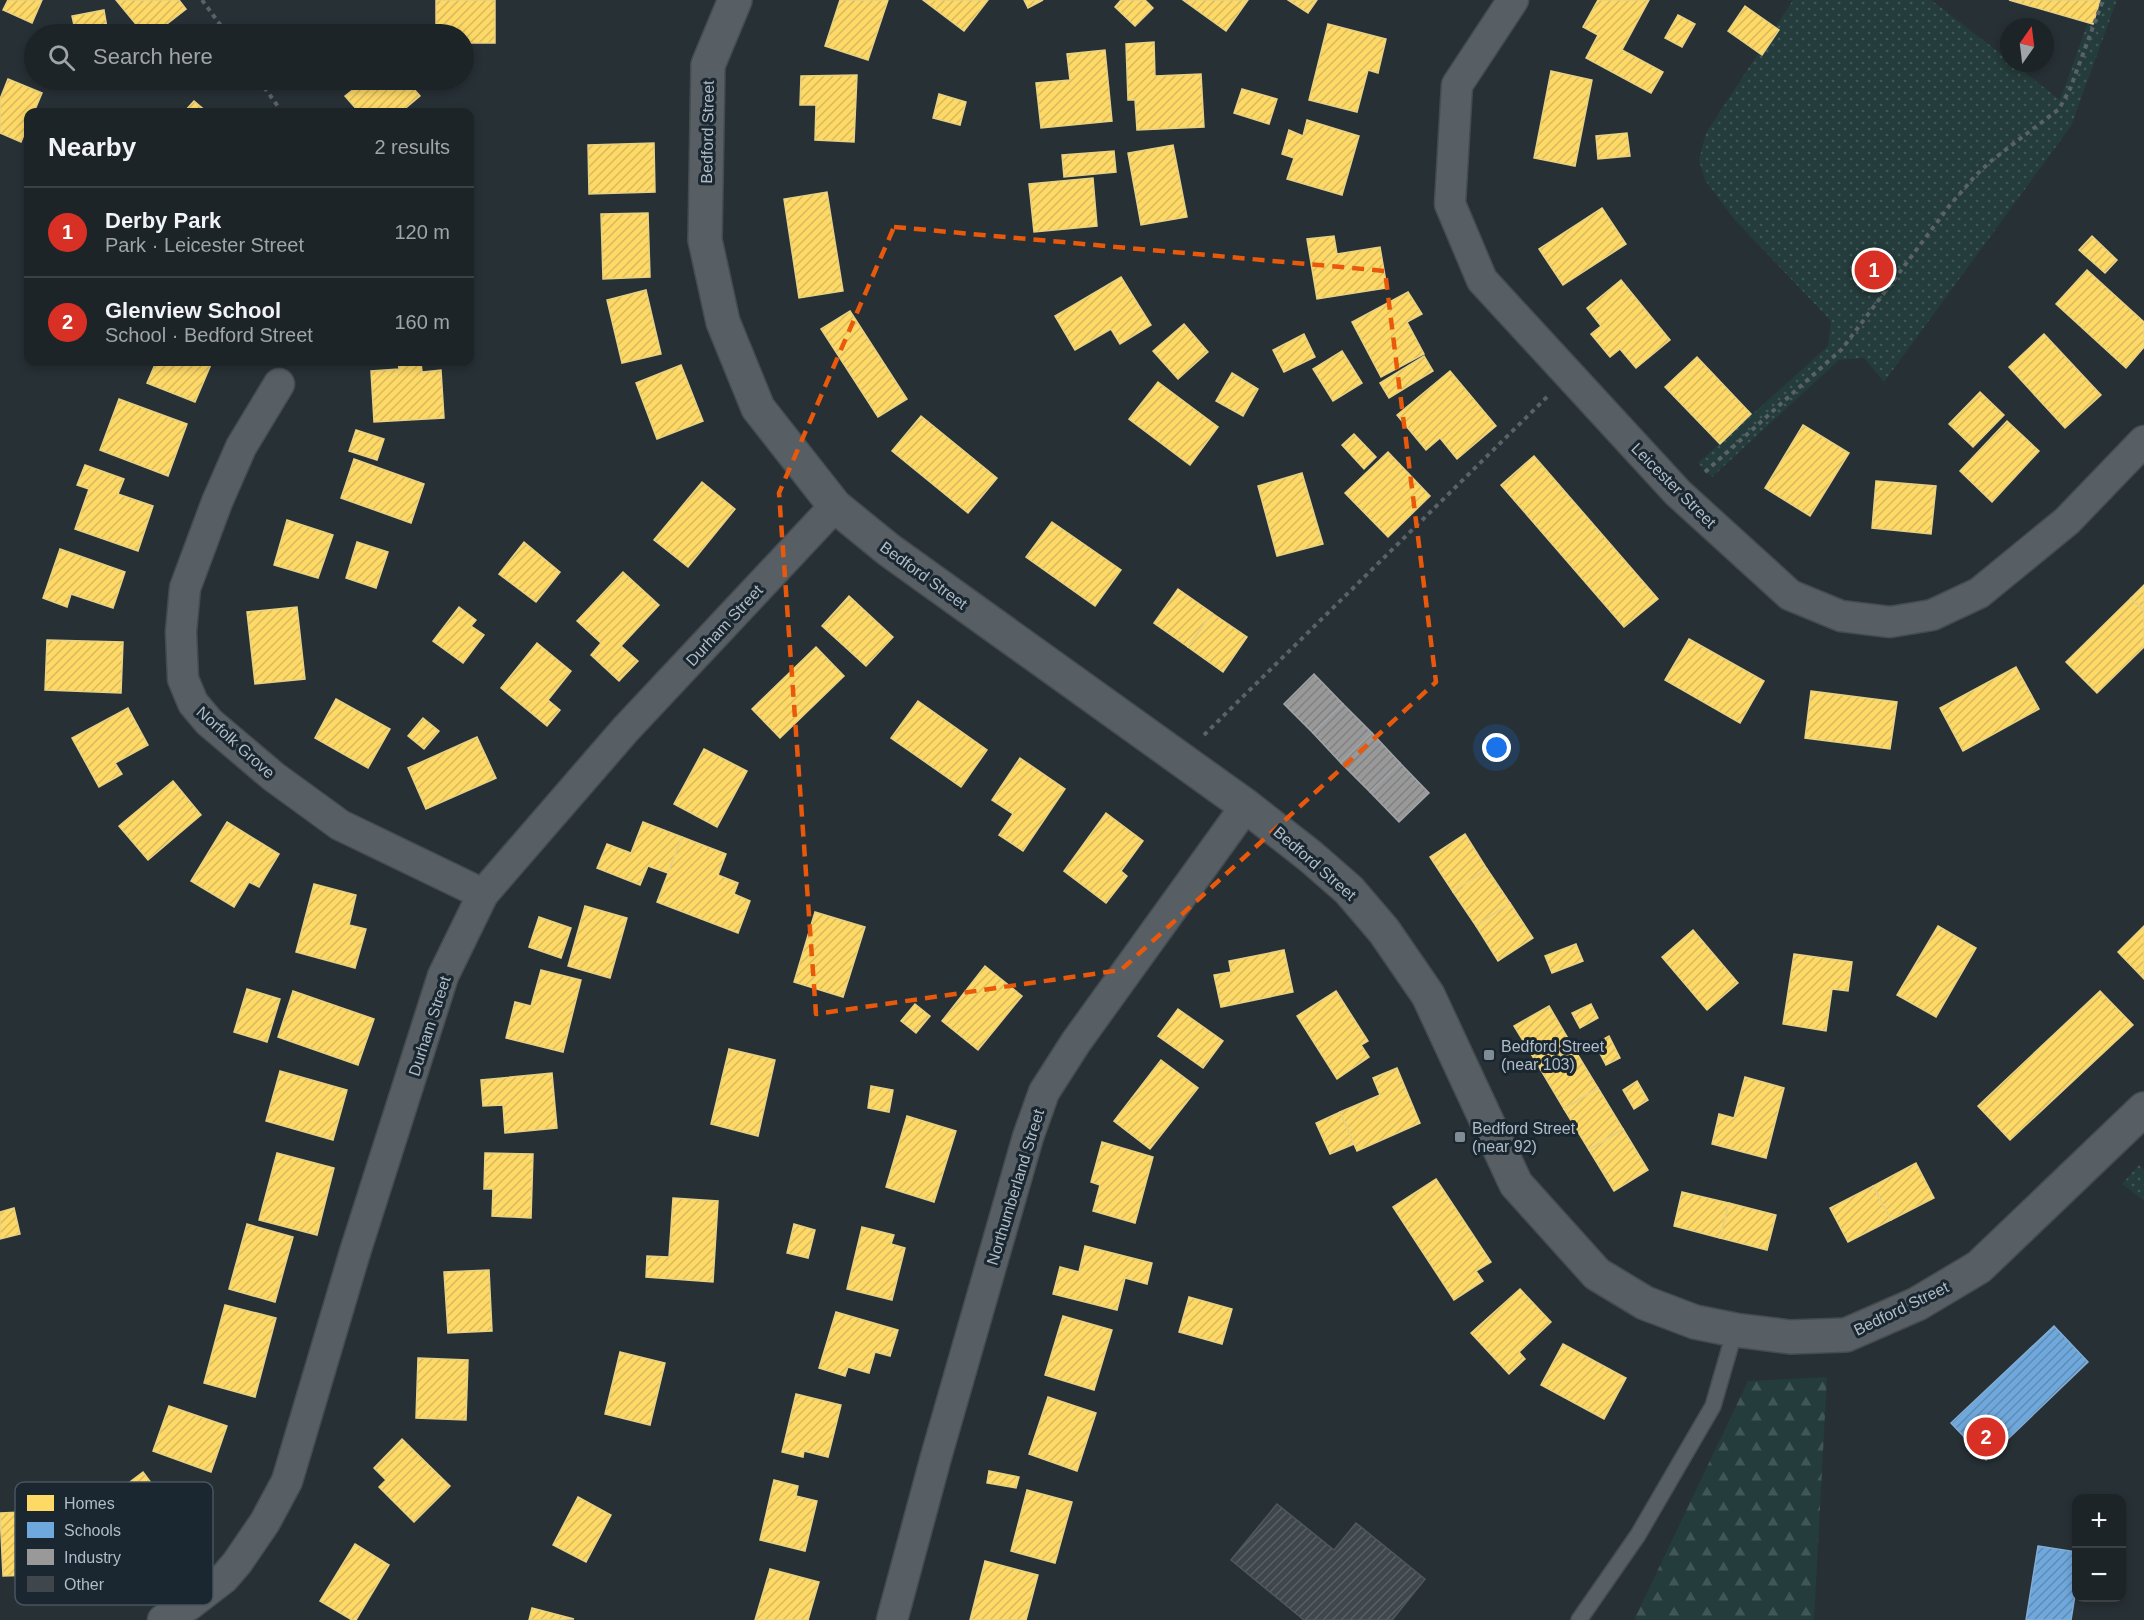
<!DOCTYPE html>
<html lang="en">
<head>
<meta charset="utf-8">
<style>
	body { margin:0; font-family:Arial,sans-serif; background:#252c30; color:#f1f3f6 }
	.controls { position:absolute; right:18px; bottom:18px; display:grid; overflow:hidden; border-radius:12px; box-shadow:0 3px 9px #0003 }
	.controls button { width:54px; height:54px; display:grid; place-items:center; padding:0; border:0; border-bottom:2px solid #3b4145; background:#1d2428; color:#f1f3f6; font:30px sans-serif }
	.compass { position:absolute; left:2000px; top:18px; width:54px; height:54px; border-radius:50%; background:#1d2428; box-shadow:0 3px 9px #0003; rotate:14deg }
	.you { position:absolute; left:1497px; top:748px; width:21px; height:21px; margin:-15px; border:4px solid #fff; border-radius:50%; background:#1a73e8; box-shadow:0 0 0 9px #1a73e833 }
	.badge { display:grid; place-items:center; width:39px; height:39px; border-radius:50%; background:#d93025; color:#fff; font-size:20px; font-weight:700 }
	.pin { position:absolute; translate:-50% -50%; border:3px solid #fff; box-shadow:0 2px 6px #0006 }
	.list { margin:0; padding:0; list-style:none }
	h2 { display:flex; justify-content:space-between; align-items:center; height:78px; margin:0; padding:0 24px; font-size:26px }
	h2 small { font-size:20px; font-weight:400; color:#a0a4a8 }
	.list li { display:grid; grid-template-columns:39px 1fr auto; gap:18px; align-items:center; box-sizing:border-box; height:90px; padding:0 24px; border-top:2px solid #3b4145 }
	.list b { display:block; font-size:22px; white-space:nowrap }
	.list p { margin:0; font-size:20px; white-space:nowrap; color:#a0a4a8 }
	.list em { font-size:20px; font-style:normal; color:#a0a4a8 }
	.icon { flex:none; width:33px; height:33px; fill:none; stroke:currentColor; stroke-width:2; stroke-linecap:round; stroke-linejoin:round }
	.map { position:relative; flex:none; width:2144px; height:1620px; overflow:hidden }
	.search { position:absolute; background:#1d2428; box-shadow:0 3px 9px #0003; left:24px; top:24px; width:450px; height:66px; display:flex; align-items:center; gap:15px; box-sizing:border-box; padding:0 21px; border-radius:33px; color:#a0a4a8; font-size:22px }
	.panel { position:absolute; background:#1d2428; box-shadow:0 3px 9px #0003; left:24px; top:108px; width:450px; height:258px; border-radius:12px }
	.map>svg:first-child { display:block }
</style>
</head>
<body>
<div class="map">
<svg width="2144" height="1620" viewBox="0 0 2144 1620">
	<defs>
		<pattern id="forest-firs" width="22" height="20" patternUnits="userSpaceOnUse" patternTransform="scale(1.5)"><rect width="22" height="20" fill="#243c3b"/><path d="M5 1l3.5 6h-7zM16 11l3.5 6h-7z" fill="#415656"/></pattern>
		<pattern id="park-dots" width="8" height="8" patternUnits="userSpaceOnUse" patternTransform="scale(1.5)"><rect width="8" height="8" fill="#243c3b"/><path d="M2 2h.1M6 6h.1" fill="none" stroke="#415656" stroke-width="1.8" stroke-linecap="round"/></pattern>
		<pattern id="homes-hatch" width="6" height="6" patternUnits="userSpaceOnUse" patternTransform="scale(1.5)"><rect width="6" height="6" fill="#ffd966"/><path d="M-1 1l2-2M0 6l6-6M5 7l2-2" fill="none" stroke="#d7b95e"/></pattern>
		<pattern id="schools-hatch" width="6" height="6" patternUnits="userSpaceOnUse" patternTransform="scale(1.5)"><rect width="6" height="6" fill="#6fa8dc"/><path d="M-1 1l2-2M0 6l6-6M5 7l2-2" fill="none" stroke="#608cb4"/></pattern>
		<pattern id="industry-hatch" width="6" height="6" patternUnits="userSpaceOnUse" patternTransform="scale(1.5)"><rect width="6" height="6" fill="#999"/><path d="M-1 1l2-2M0 6l6-6M5 7l2-2" fill="none" stroke="#808182"/></pattern>
		<pattern id="building-hatch" width="6" height="6" patternUnits="userSpaceOnUse" patternTransform="scale(1.5)"><rect width="6" height="6" fill="#3f474c"/><path d="M-1 1l2-2M0 6l6-6M5 7l2-2" fill="none" stroke="#586064"/></pattern>
	</defs>
	<rect width="100%" height="100%" fill="#273035"/>
	<path fill="url(#forest-firs)" d="M1827,1377L1814,1620H1634L1748,1381Z"/>
	<g fill="url(#park-dots)">
		<path d="M1793,0H1931L2009,60V63H2013L2060,100L2096,0H2117L2071,126L1884,382L1864,358L1839,360L1712,477L1698,463L1828,346L1831,321L1734,219L1705,180L1699,160L1706,133Z"/>
		<path d="M2139,1165L2144,1170V1201L2122,1184Z"/>
	</g>
	<g fill="url(#homes-hatch)" stroke="#e7d183" stroke-width="1.5">
		<path d="M8,0H42L32,23L3,10Z"/>
		<path d="M116,0H179L186,9L154,34H144Z"/>
		<path d="M436,0H495V43H464V34H436Z"/>
		<path d="M840,0H888L868,60L825,46Z"/>
		<path d="M923,0H988L964,31Z"/>
		<path d="M1024,0H1043L1028,8Z"/>
		<path d="M1121,0H1145L1153,8L1135,26L1115,7Z"/>
		<path d="M1183,0H1248L1226,31Z"/>
		<path d="M1288,0H1317L1308,13Z"/>
		<path d="M1598,0H1649L1622,50L1663,72L1651,93L1586,58L1598,35L1583,27Z"/>
		<path d="M2009,0H2100L2093,24Z"/>
		<path d="M1745,6L1779,30L1762,55L1728,31Z"/>
		<path d="M104,10L108,34H76L72,16Z"/>
		<path d="M1678,15L1695,24L1682,47L1665,38Z"/>
		<path d="M1328,24L1386,39L1378,73L1368,70L1357,112L1309,100Z"/>
		<path d="M1154,42L1155,76L1201,74L1204,127L1137,130L1135,100H1128L1126,44Z"/>
		<path d="M1105,50L1112,121L1041,128L1036,83L1070,80L1067,54Z"/>
		<path d="M1551,71L1592,80L1575,166L1534,158Z"/>
		<path d="M857,75L854,142L815,140L816,105H800L801,76Z"/>
		<path d="M8,79L42,93L34,112H28V125L21,142L0,133V99Z"/>
		<path d="M365,80H406L420,96L401,112H359L345,96Z"/>
		<path d="M1242,89L1277,99L1269,124L1234,113Z"/>
		<path d="M939,94L966,102L960,125L933,118Z"/>
		<path d="M194,101L207,112H184Z"/>
		<path d="M1307,120L1359,136L1342,195L1287,179L1294,158L1282,154L1289,130L1303,136Z"/>
		<path d="M1627,133L1630,156L1598,159L1596,136Z"/>
		<path d="M654,143L655,192L589,194L588,145Z"/>
		<path d="M1173,145L1187,217L1141,225L1128,153Z"/>
		<path d="M1114,151L1116,172L1064,177L1062,155Z"/>
		<path d="M1093,178L1097,226L1034,232L1029,184Z"/>
		<path d="M827,192L843,291L799,298L784,199Z"/>
		<path d="M1602,208L1626,244L1563,285L1539,249Z"/>
		<path d="M648,213L650,277L603,279L601,214Z"/>
		<path d="M1334,236L1337,254L1380,247L1387,288L1317,299L1307,239Z"/>
		<path d="M2092,236L2117,260L2105,273L2079,250Z"/>
		<path d="M2087,270L2144,322V347L2126,368L2056,304Z"/>
		<path d="M1121,277L1151,325L1120,344L1111,329L1075,350L1055,316Z"/>
		<path d="M1621,280L1670,340L1636,368L1620,349L1610,357L1591,334L1601,326L1587,308Z"/>
		<path d="M646,290L661,354L622,363L607,300Z"/>
		<path d="M1408,292L1422,314L1407,322L1424,354L1381,377L1352,322Z"/>
		<path d="M850,311L907,399L878,417L821,329Z"/>
		<path d="M1184,324L1208,352L1178,379L1153,351Z"/>
		<path d="M1304,334L1315,357L1284,372L1273,350Z"/>
		<path d="M2044,334L2101,395L2065,428L2009,367Z"/>
		<path d="M1342,351L1362,383L1333,401L1313,369Z"/>
		<path d="M1424,356L1433,371L1389,398L1380,383Z"/>
		<path d="M1697,357L1751,414L1720,444L1665,387Z"/>
		<path d="M156,362H212L195,402L147,383Z"/>
		<path d="M398,362H421L422,372L441,370L444,418L374,422L371,371L399,369Z"/>
		<path d="M681,365L703,421L657,439L636,383Z"/>
		<path d="M1450,371L1496,426L1457,459L1440,438L1426,450L1397,415Z"/>
		<path d="M1232,373L1258,389L1243,416L1216,401Z"/>
		<path d="M1158,382L1218,427L1190,465L1129,419Z"/>
		<path d="M1980,392L2004,415L1973,447L1949,424Z"/>
		<path d="M119,399L187,424L168,476L100,450Z"/>
		<path d="M921,416L997,478L968,513L892,451Z"/>
		<path d="M2007,421L2039,451L1992,502L1960,471Z"/>
		<path d="M1803,425L1849,453L1810,516L1765,488Z"/>
		<path d="M356,430L384,439L377,460L349,451Z"/>
		<path d="M1354,434L1376,457L1364,469L1342,445Z"/>
		<path d="M1388,452L1430,496L1388,537L1345,493Z"/>
		<path d="M1534,456L1658,599L1624,627L1501,485Z"/>
		<path d="M354,459L424,484L411,523L341,498Z"/>
		<path d="M85,465L124,479L118,494L153,506L138,551L75,529L89,489L77,485Z"/>
		<path d="M1302,473L1323,544L1277,556L1258,486Z"/>
		<path d="M1876,481L1936,486L1931,534L1872,528Z"/>
		<path d="M702,482L735,509L688,567L654,540Z"/>
		<path d="M287,520L333,535L318,578L274,565Z"/>
		<path d="M1052,522L1121,570L1095,606L1026,557Z"/>
		<path d="M357,542L388,552L376,588L346,578Z"/>
		<path d="M524,542L560,572L536,602L499,574Z"/>
		<path d="M60,549L125,572L113,608L71,594L67,607L43,598Z"/>
		<path d="M623,572L659,605L621,646L638,661L619,681L591,655L601,643L577,621Z"/>
		<path d="M2144,585V611L2131,598Z"/>
		<path d="M1178,589L1212,613L1188,647L1154,623Z"/>
		<path d="M849,596L893,637L866,666L822,626Z"/>
		<path d="M2131,598L2144,611V647L2097,693L2066,662Z"/>
		<path d="M297,607L305,679L255,684L247,612Z"/>
		<path d="M459,607L476,620L471,626L484,635L463,663L433,641Z"/>
		<path d="M1212,613L1247,637L1223,672L1188,647Z"/>
		<path d="M1689,639L1764,681L1740,723L1665,680Z"/>
		<path d="M47,640L123,642L121,693L45,690Z"/>
		<path d="M537,643L571,671L548,700L560,710L547,726L501,688Z"/>
		<path d="M816,647L844,676L780,738L752,709Z"/>
		<path d="M2016,667L2039,709L1963,751L1940,708Z"/>
		<path d="M1811,691L1897,702L1890,749L1805,738Z"/>
		<path d="M336,699L390,729L368,768L315,738Z"/>
		<path d="M918,701L987,750L961,787L891,738Z"/>
		<path d="M128,708L148,745L115,763L122,774L99,787L72,738Z"/>
		<path d="M423,718L439,731L424,749L408,736Z"/>
		<path d="M477,737L496,778L426,809L408,768Z"/>
		<path d="M704,749L747,771L717,827L674,804Z"/>
		<path d="M1020,758L1065,789L1023,851L999,835L1013,814L992,800Z"/>
		<path d="M173,781L201,815L148,860L119,826Z"/>
		<path d="M1106,813L1143,841L1121,871L1127,876L1106,903L1064,871Z"/>
		<path d="M227,822L279,854L259,887L249,882L234,907L191,881Z"/>
		<path d="M643,822L682,837L668,873L648,866L640,885L597,868L607,844L631,853Z"/>
		<path d="M1465,834L1487,869L1453,892L1430,857Z"/>
		<path d="M682,837L726,854L718,875L738,883L734,894L750,901L738,933L657,902Z"/>
		<path d="M1487,869L1510,903L1476,926L1453,892Z"/>
		<path d="M314,884L356,895L349,925L366,929L355,968L296,952Z"/>
		<path d="M1510,903L1533,938L1498,961L1476,926Z"/>
		<path d="M585,906L627,918L610,978L568,966Z"/>
		<path d="M815,912L865,927L843,997L794,982Z"/>
		<path d="M539,917L571,928L561,958L529,947Z"/>
		<path d="M1938,926L1976,948L1936,1017L1897,995Z"/>
		<path d="M2144,926V979L2118,952Z"/>
		<path d="M1693,930L1738,983L1707,1010L1662,957Z"/>
		<path d="M1576,944L1583,961L1552,973L1545,956Z"/>
		<path d="M1284,950L1293,992L1221,1007L1214,975L1231,972L1229,961Z"/>
		<path d="M1794,954L1852,962L1848,991L1832,989L1826,1031L1783,1024Z"/>
		<path d="M985,966L1022,996L978,1050L942,1021Z"/>
		<path d="M541,970L581,980L563,1052L506,1038L515,1002L531,1006Z"/>
		<path d="M247,989L280,999L267,1042L234,1032Z"/>
		<path d="M293,991L374,1019L358,1065L278,1037Z"/>
		<path d="M1336,991L1368,1041L1361,1045L1369,1057L1337,1079L1297,1016Z"/>
		<path d="M2100,991L2133,1025L2010,1140L1978,1106Z"/>
		<path d="M915,1004L930,1016L916,1033L901,1021Z"/>
		<path d="M1591,1004L1598,1018L1580,1028L1572,1013Z"/>
		<path d="M1549,1006L1573,1047L1539,1067L1514,1026Z"/>
		<path d="M1178,1009L1223,1041L1203,1068L1158,1036Z"/>
		<path d="M1609,1036L1620,1058L1606,1065L1595,1044Z"/>
		<path d="M1573,1047L1598,1088L1564,1109L1539,1067Z"/>
		<path d="M729,1049L775,1060L758,1136L711,1124Z"/>
		<path d="M1161,1060L1198,1088L1150,1149L1114,1121Z"/>
		<path d="M1397,1068L1420,1123L1357,1151L1340,1112L1380,1095L1373,1078Z"/>
		<path d="M280,1071L347,1090L333,1140L266,1121Z"/>
		<path d="M552,1073L557,1128L505,1133L503,1105L483,1106L481,1080Z"/>
		<path d="M1745,1077L1784,1088L1766,1158L1712,1144L1719,1114L1734,1118Z"/>
		<path d="M1637,1081L1648,1100L1634,1109L1623,1090Z"/>
		<path d="M871,1086L893,1090L889,1112L868,1108Z"/>
		<path d="M1598,1088L1623,1129L1589,1150L1564,1109Z"/>
		<path d="M1340,1112L1354,1144L1330,1154L1316,1123Z"/>
		<path d="M907,1116L956,1131L934,1202L886,1187Z"/>
		<path d="M1623,1129L1648,1170L1614,1191L1589,1150Z"/>
		<path d="M1102,1142L1153,1157L1135,1223L1093,1211L1100,1185L1091,1182Z"/>
		<path d="M277,1153L334,1168L317,1235L259,1220Z"/>
		<path d="M485,1153L533,1154L531,1218L492,1216L493,1189H484Z"/>
		<path d="M1916,1163L1934,1198L1891,1220L1873,1186Z"/>
		<path d="M1436,1179L1491,1262L1476,1271L1483,1281L1454,1300L1393,1207Z"/>
		<path d="M1873,1186L1891,1220L1848,1242L1830,1208Z"/>
		<path d="M1682,1192L1729,1203L1720,1238L1674,1226Z"/>
		<path d="M673,1198L718,1201L713,1282L646,1277L647,1256L669,1257Z"/>
		<path d="M1729,1203L1776,1215L1767,1250L1720,1238Z"/>
		<path d="M14,1208L20,1234L0,1239V1212Z"/>
		<path d="M247,1224L293,1237L275,1302L229,1289Z"/>
		<path d="M794,1224L815,1230L808,1258L787,1253Z"/>
		<path d="M862,1227L894,1235L891,1244L905,1248L892,1300L847,1289Z"/>
		<path d="M1085,1246L1152,1263L1147,1284L1125,1278L1117,1310L1053,1294L1060,1267L1079,1272Z"/>
		<path d="M489,1270L492,1331L448,1333L444,1272Z"/>
		<path d="M1520,1289L1551,1322L1519,1352L1525,1359L1509,1374L1471,1333Z"/>
		<path d="M1189,1297L1232,1309L1222,1344L1179,1332Z"/>
		<path d="M225,1305L276,1318L255,1397L204,1383Z"/>
		<path d="M836,1312L898,1330L890,1356L875,1352L869,1373L848,1367L845,1376L819,1368Z"/>
		<path d="M1063,1316L1112,1330L1094,1390L1045,1375Z"/>
		<path d="M1563,1344L1626,1378L1604,1419L1541,1385Z"/>
		<path d="M620,1352L665,1363L650,1425L605,1414Z"/>
		<path d="M418,1358L468,1360L466,1420L416,1418Z"/>
		<path d="M796,1394L841,1405L828,1457L804,1451L803,1457L782,1452Z"/>
		<path d="M1048,1397L1096,1413L1077,1471L1029,1454Z"/>
		<path d="M169,1406L227,1426L211,1472L153,1451Z"/>
		<path d="M402,1439L450,1486L414,1522L379,1487L386,1480L374,1468Z"/>
		<path d="M989,1471L1019,1477L1016,1488L987,1483Z"/>
		<path d="M143,1472L175,1515L118,1559L85,1516Z"/>
		<path d="M774,1480L798,1486L796,1496L817,1501L805,1551L760,1540Z"/>
		<path d="M1027,1490L1072,1502L1055,1563L1011,1551Z"/>
		<path d="M578,1497L611,1515L586,1562L553,1545Z"/>
		<path d="M65,1510L67,1561L35,1563V1575L3,1576L0,1513Z"/>
		<path d="M355,1544L389,1565L356,1620H352L320,1601Z"/>
		<path d="M985,1561L1038,1575L1026,1620H970Z"/>
		<path d="M770,1569L819,1582L808,1620H755Z"/>
		<path d="M532,1608L574,1619L529,1620Z"/>
	</g>
	<g fill="url(#schools-hatch)" stroke="#82aed6" stroke-width="1.5">
		<path d="M2054,1326L2088,1362L1986,1460L1951,1423Z"/>
		<path d="M2038,1546L2076,1552V1589L2071,1620H2026Z"/>
	</g>
	<g fill="url(#industry-hatch)" stroke="#a0a4a7" stroke-width="1.5">
		<path d="M1314,674L1343,704L1313,733L1284,704Z"/>
		<path d="M1343,704L1372,733L1341,763L1313,733Z"/>
		<path d="M1372,733L1400,763L1370,792L1341,763Z"/>
		<path d="M1400,763L1429,793L1399,822L1370,792Z"/>
	</g>
	<path fill="url(#building-hatch)" stroke="#4f585e" stroke-width="1.5" d="M1277,1504L1334,1550L1356,1523L1425,1579L1392,1620H1304L1231,1560Z"/>
	<g fill="none" stroke-linecap="round" stroke-linejoin="round">
		<g stroke="#454c50" stroke-width="18">
			<path id="service" d="M1579,1620L1638,1535L1713,1406L1735,1330"/>
		</g>
		<g stroke="#454c50" stroke-width="33">
			<g id="minor">
				<path d="M1513,0L1457,85L1450,204L1482,280L1678,493L1790,595L1841,616L1890,622L1932,615L1979,593L2067,521L2144,441"/>
				<path d="M279,384L241,447L217,502L185,588L181,632L183,679L193,703L209,722L274,777L340,825L483,894"/>
				<path d="M163,1620L189,1605L224,1578L237,1563L265,1522L287,1481L355,1252L443,976L483,894L625,730L835,506"/>
				<path d="M892,1620L936,1457L1028,1137L1044,1092L1076,1042L1246,806"/>
			</g>
		</g>
		<g stroke="#454c50" stroke-width="36">
			<path id="tertiary" d="M735,0L708,65L705,240L723,322L758,408L835,506L889,550L1246,806L1310,856L1349,890L1384,931L1428,995L1516,1184L1597,1274L1645,1303L1695,1322L1735,1330L1790,1337L1846,1335L1917,1304L1979,1267L2144,1109"/>
		</g>
		<g stroke="#5a6267" stroke-width="4" stroke-dasharray="4.5 4.5" stroke-linecap="butt">
			<path d="M202,0L227,34"/>
			<path d="M259,80L282,112"/>
			<path d="M1705,472L1842,349L1950,205L1976,175L1991,161L2059,109L2070,89L2103,0"/>
			<path d="M1204,735L1547,397"/>
		</g>
		<use href="#service" stroke="#575e64" stroke-width="15"/>
		<use href="#minor" stroke="#575e64" stroke-width="30"/>
		<use href="#tertiary" stroke="#575e64" stroke-width="33"/>
	</g>
	<path fill="none" stroke="#e8590c" stroke-width="4.5" stroke-dasharray="12 8" stroke-linejoin="round" d="M894,227L1385,271L1436,682L1121,970L816,1014L779,493Z"/>
	<g fill="#808c95" stroke="#1a2730" stroke-width="2">
		<rect x="1483" y="1049" width="12" height="12" rx="3"/>
		<rect x="1454" y="1131" width="12" height="12" rx="3"/>
	</g>
	<g text-anchor="middle" stroke-width="6" stroke-linejoin="round" paint-order="stroke">
		<g font-size="16" fill="#b0bdc8" stroke="#1a2730">
			<text transform="translate(707 132) rotate(-89)" y="6">Bedford Street</text>
			<text transform="translate(1674 485) rotate(45)" y="6">Leicester Street</text>
			<text transform="translate(924 575) rotate(36)" y="6">Bedford Street</text>
			<text transform="translate(724 625) rotate(-47)" y="6">Durham Street</text>
			<text transform="translate(236 742) rotate(42)" y="6">Norfolk Grove</text>
			<text transform="translate(1315 863) rotate(41)" y="6">Bedford Street</text>
			<text transform="translate(429 1026) rotate(-72)" y="6">Durham Street</text>
			<text transform="translate(1015 1187) rotate(-73)" y="6">Northumberland Street</text>
			<text transform="translate(1901 1308) rotate(-26)" y="6">Bedford Street</text>
		</g>
		<g font-size="16" fill="#b0bdc8" stroke="#1a2730" text-anchor="start">
			<text x="1501" y="1052">Bedford Street<tspan x="1501" dy="18">(near 103)</tspan></text>
			<text x="1472" y="1134">Bedford Street<tspan x="1472" dy="18">(near 92)</tspan></text>
		</g>
	</g>
	<rect x="15" y="1482" width="198" height="123" rx="9" fill="#1a2730" stroke="#47545e" stroke-width="1.5"/>
	<rect x="27" y="1495" width="27" height="16" fill="#ffd966"/>
	<rect x="27" y="1522" width="27" height="16" fill="#6fa8dc"/>
	<rect x="27" y="1549" width="27" height="16" fill="#999"/>
	<rect x="27" y="1576" width="27" height="16" fill="#3f474c"/>
	<g font-size="16" fill="#b0bdc8">
		<text x="64" y="1509">Homes</text>
		<text x="64" y="1536">Schools</text>
		<text x="64" y="1563">Industry</text>
		<text x="64" y="1590">Other</text>
	</g>
</svg>
<div class="controls">
<button>+</button>
<button>−</button>
</div>
<svg class="compass" viewBox="-18 -18 36 36"><path d="M0-13l5 13h-10z" fill="#e53935"/><path d="M0 13l5-13h-10z" fill="#a0a4a8"/></svg>
<div class="you"></div>
<div class="pin badge" style="left:1874px;top:270px">1</div>
<div class="pin badge" style="left:1986px;top:1437px">2</div>
<div class="search"><svg class="icon" aria-label="search" viewBox="0 0 24 24"><circle cx="10" cy="10" r="6"/><path d="M15 15l6 6"/></svg>Search here</div>
<section class="panel">
<h2>Nearby<small>2 results</small></h2>
<ul class="list">
<li><span class="badge">1</span><div><b>Derby Park</b><p>Park · Leicester Street</p></div><em>120 m</em></li>
<li><span class="badge">2</span><div><b>Glenview School</b><p>School · Bedford Street</p></div><em>160 m</em></li>
</ul>
</section>
</div>
</body>
</html>
